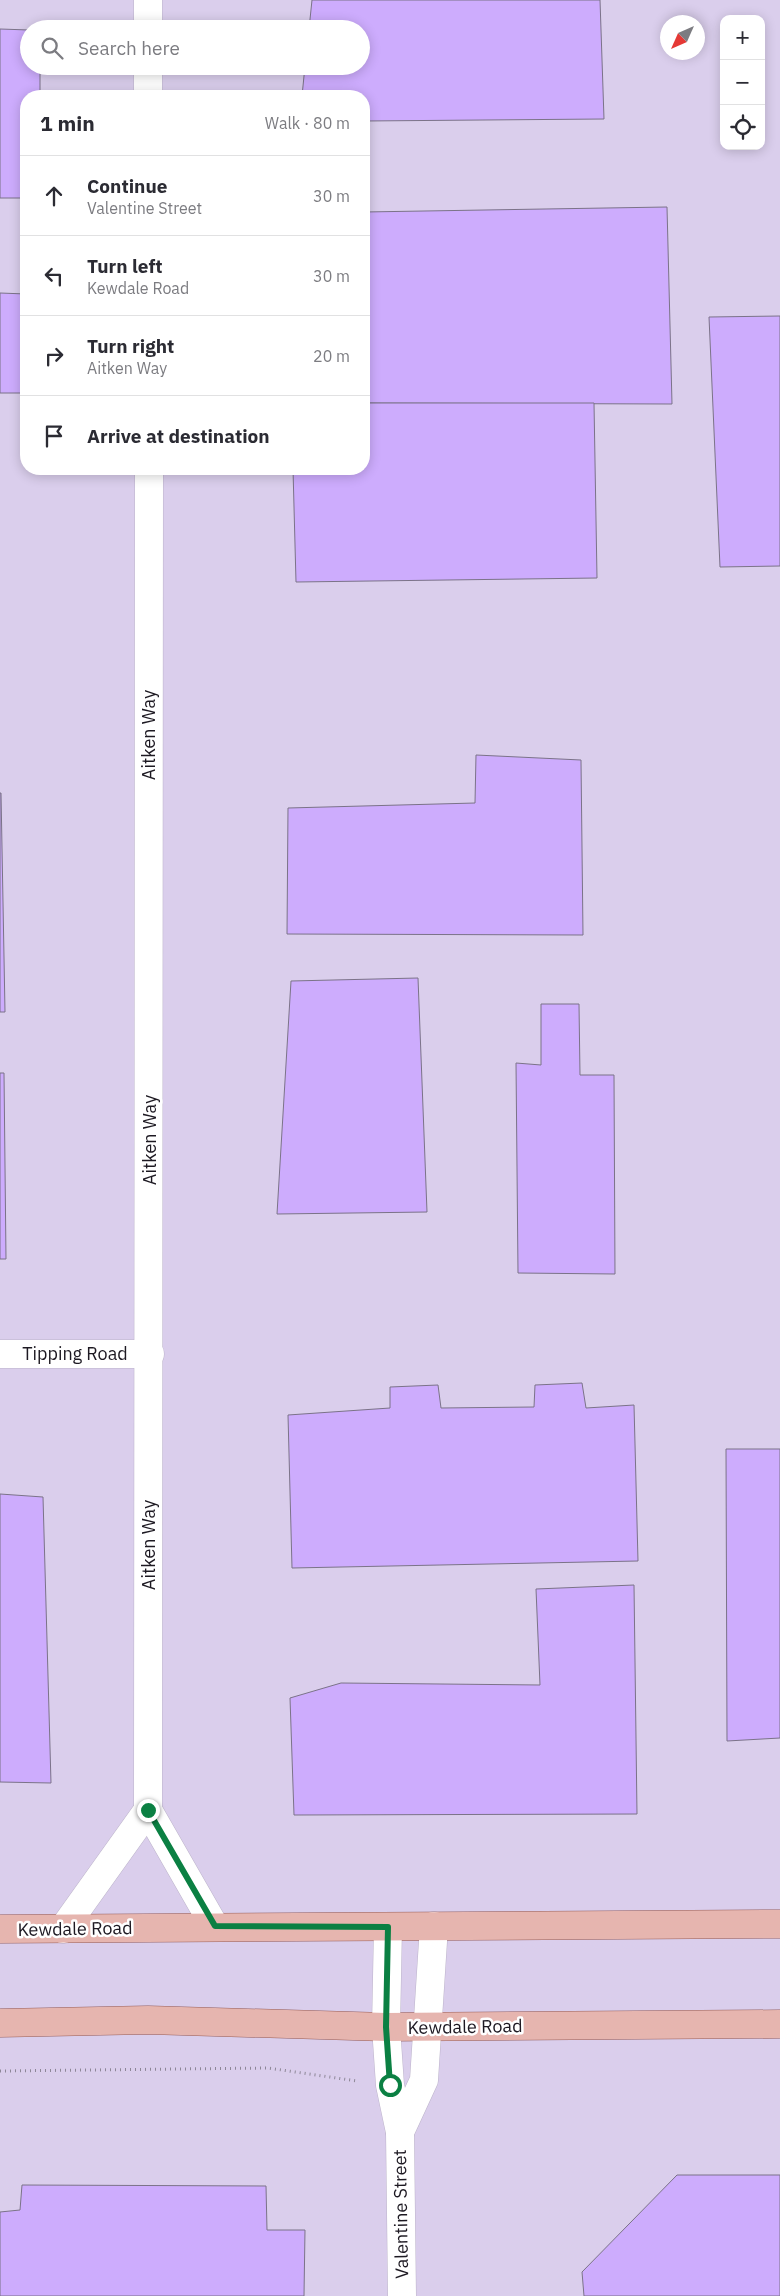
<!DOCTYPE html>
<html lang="en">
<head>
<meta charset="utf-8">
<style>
	body { margin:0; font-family:"IBM Plex Sans",sans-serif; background:#f7f7f7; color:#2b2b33 }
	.controls { position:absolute; right:15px; top:15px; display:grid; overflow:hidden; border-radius:10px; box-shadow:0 2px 12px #0003 }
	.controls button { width:45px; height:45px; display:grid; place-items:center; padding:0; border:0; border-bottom:1px solid #e1e1e2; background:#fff; color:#2b2b33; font:25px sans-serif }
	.compass { position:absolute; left:660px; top:15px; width:45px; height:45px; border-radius:50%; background:#fff; box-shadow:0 2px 12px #0003; rotate:225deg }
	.stop { position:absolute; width:15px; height:15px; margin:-11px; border:4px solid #0b8043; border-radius:50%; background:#fff }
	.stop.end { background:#0b8043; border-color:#fff; box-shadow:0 1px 5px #0008 }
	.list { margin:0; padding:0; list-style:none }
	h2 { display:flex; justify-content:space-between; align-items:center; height:65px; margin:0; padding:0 20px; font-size:21px }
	h2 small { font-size:16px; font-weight:400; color:#7c7c81 }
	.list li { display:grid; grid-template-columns:32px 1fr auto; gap:15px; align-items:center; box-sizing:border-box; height:80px; padding:0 20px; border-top:1px solid #e1e1e2 }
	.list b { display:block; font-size:19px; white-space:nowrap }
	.list p { margin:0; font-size:16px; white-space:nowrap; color:#7c7c81 }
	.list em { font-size:16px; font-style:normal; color:#7c7c81 }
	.icon { flex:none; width:28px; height:28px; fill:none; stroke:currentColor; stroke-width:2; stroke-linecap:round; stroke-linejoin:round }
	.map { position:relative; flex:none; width:780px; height:2296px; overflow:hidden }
	.search { position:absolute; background:#fff; box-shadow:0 2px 12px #0003; left:20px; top:20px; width:350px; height:55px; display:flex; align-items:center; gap:12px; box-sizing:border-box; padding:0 18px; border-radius:28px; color:#7c7c81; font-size:19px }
	.panel { position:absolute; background:#fff; box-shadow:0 2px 12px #0003; left:20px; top:90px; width:350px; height:385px; border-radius:20px }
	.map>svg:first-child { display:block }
</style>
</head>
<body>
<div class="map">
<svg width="780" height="2296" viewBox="0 0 780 2296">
	<rect width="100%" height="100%" fill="#e4dcf3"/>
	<path fill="#daceec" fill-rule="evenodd" d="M0,0H780V2296H0ZM724,19H761V146H724ZM668,22H698V52H668ZM29,29H361V66H29ZM26,96H364V469H26Z"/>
	<g fill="#cdacfd" stroke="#7b7388">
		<path d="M312,0H600L604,119L364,121V96H302L305,66H361V29H309Z"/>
		<path d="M0,29L29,30V66H40V96H26V198H0Z"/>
		<path d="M667,207L672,404L364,403V212Z"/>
		<path d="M0,293L26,294V393H0Z"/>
		<path d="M780,316V566L720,567L709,317Z"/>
		<path d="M364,403H594L597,578L296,582L293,469H364Z"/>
		<path d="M476,755L581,760L583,935L287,934L288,808L475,803Z"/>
		<path d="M0,793H1L5,1012H0Z"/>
		<path d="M418,978L427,1212L277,1214L291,981Z"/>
		<path d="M541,1004H579L580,1075H614L615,1274L518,1273L516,1063L541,1065Z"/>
		<path d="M0,1073H4L6,1259H0Z"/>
		<path d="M582,1383L586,1408L634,1405L638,1561L292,1568L288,1415L390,1408V1387L438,1385L441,1408L534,1407L535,1385Z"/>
		<path d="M726,1449H780V1738L727,1741Z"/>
		<path d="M0,1494L43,1497L51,1783L0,1782Z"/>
		<path d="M634,1585L637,1814L294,1815L290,1698L341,1683L540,1685L536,1589Z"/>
		<path d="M677,2175H780V2296H584L582,2272Z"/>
		<path d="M22,2185L266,2186L267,2230H305L304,2296H0V2212L20,2210Z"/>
	</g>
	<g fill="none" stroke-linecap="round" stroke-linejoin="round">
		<g stroke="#bcb3ca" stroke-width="29">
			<g id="minor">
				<path d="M148,0V29"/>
				<path d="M148,66V96"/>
				<path d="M149,469L148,1810L215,1927"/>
				<path d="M0,1354H150"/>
				<path d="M388,1927L386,2027L390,2085L400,2132L402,2296"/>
				<path d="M63,1929L148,1810"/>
				<path d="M400,2132L424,2080L434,1926"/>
			</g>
		</g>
		<g stroke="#955e5b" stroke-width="29">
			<g id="primary">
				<path d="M0,1929L780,1924"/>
				<path d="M0,2023L148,2020L386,2027L780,2024"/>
			</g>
		</g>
		<path stroke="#8d8797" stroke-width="3" stroke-dasharray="1 4" stroke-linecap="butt" d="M0,2071L268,2068L357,2081"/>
		<use href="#minor" stroke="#fff" stroke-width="28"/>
		<use href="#primary" stroke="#e6b5af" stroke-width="28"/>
	</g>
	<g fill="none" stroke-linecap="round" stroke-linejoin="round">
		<path stroke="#0b8043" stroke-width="6" d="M148,1810L215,1926L388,1927L386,2027L390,2085"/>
	</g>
	<g text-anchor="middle" stroke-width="5" stroke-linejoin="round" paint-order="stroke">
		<g font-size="18" fill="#1d1922" stroke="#fff">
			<text transform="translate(149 735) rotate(-90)" y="6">Aitken Way</text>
			<text transform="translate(150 1140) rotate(-90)" y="6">Aitken Way</text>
			<text x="75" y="1360">Tipping Road</text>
			<text transform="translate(149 1545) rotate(-90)" y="6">Aitken Way</text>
			<text transform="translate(75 1929) rotate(-1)" y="6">Kewdale Road</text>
			<text transform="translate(465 2027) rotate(-1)" y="6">Kewdale Road</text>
			<text transform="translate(401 2214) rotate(-91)" y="6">Valentine Street</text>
		</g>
	</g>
</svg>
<div class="controls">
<button>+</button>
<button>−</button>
<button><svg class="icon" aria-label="locate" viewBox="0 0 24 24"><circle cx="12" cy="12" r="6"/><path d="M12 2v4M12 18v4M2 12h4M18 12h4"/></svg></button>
</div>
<svg class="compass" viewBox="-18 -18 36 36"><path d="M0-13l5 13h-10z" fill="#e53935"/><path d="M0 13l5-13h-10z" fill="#7c7c81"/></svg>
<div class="stop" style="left:390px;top:2085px"></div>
<div class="stop end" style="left:148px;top:1810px"></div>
<div class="search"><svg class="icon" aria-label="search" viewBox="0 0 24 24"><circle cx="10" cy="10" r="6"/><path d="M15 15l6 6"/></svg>Search here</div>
<section class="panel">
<h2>1 min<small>Walk · 80 m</small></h2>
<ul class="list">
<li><svg class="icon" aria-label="ahead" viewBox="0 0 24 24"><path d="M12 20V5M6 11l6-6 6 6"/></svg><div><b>Continue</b><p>Valentine Street</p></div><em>30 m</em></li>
<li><svg class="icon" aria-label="left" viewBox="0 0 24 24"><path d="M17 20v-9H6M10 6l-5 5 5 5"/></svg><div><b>Turn left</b><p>Kewdale Road</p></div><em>30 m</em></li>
<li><svg class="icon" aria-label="right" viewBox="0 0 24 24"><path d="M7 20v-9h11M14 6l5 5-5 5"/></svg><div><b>Turn right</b><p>Aitken Way</p></div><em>20 m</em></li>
<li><svg class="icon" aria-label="arrive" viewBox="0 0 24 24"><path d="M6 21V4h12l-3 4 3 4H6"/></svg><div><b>Arrive at destination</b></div></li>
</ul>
</section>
</div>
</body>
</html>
